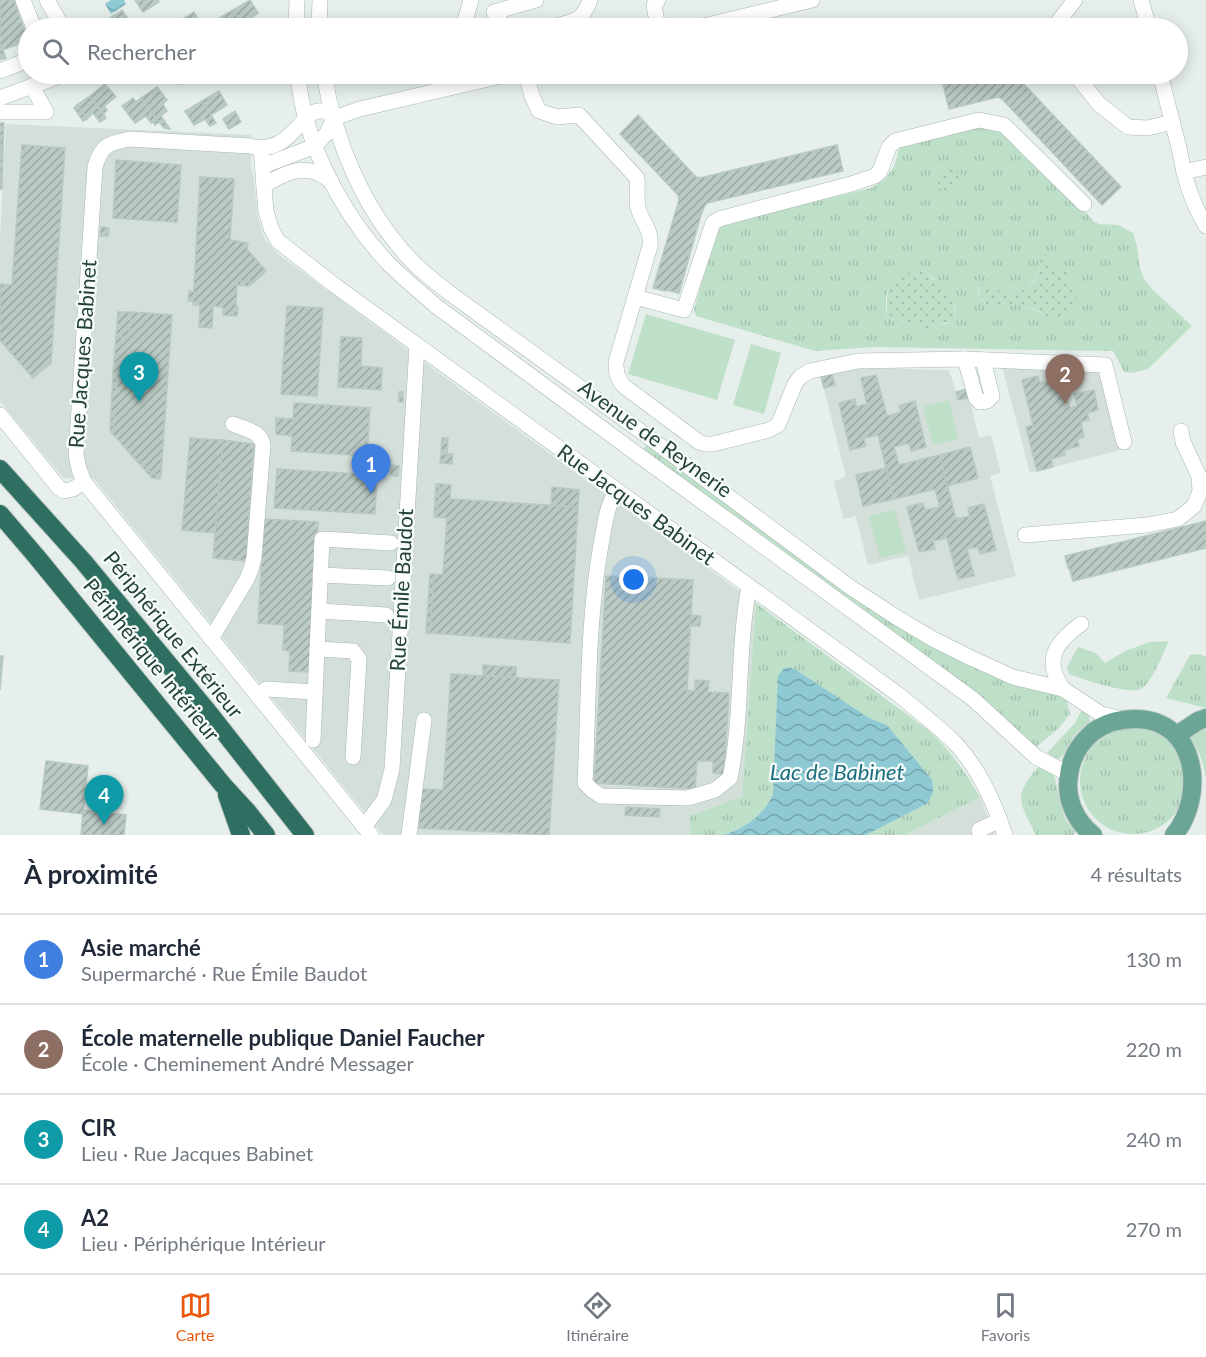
<!DOCTYPE html>
<html lang="fr">
<head>
<meta charset="utf-8">
<style>
	body { margin:0; font-family:Lato,sans-serif; background:#f6f6f7; color:#1f2937 }
	.you { position:absolute; left:634px; top:580px; width:21px; height:21px; margin:-15px; border:4px solid #fff; border-radius:50%; background:#1a73e8; box-shadow:0 0 0 9px #1a73e833 }
	.badge { display:grid; place-items:center; width:39px; height:39px; border-radius:50%; background:#ea580c; color:#fff; font-size:20px; font-weight:700 }
	.pin { position:absolute; translate:-50% -50px; filter:drop-shadow(0 2px 3px #0008) }
	.pin::after { content:''; position:absolute; top:32px; width:21px; height:18px; background:inherit; clip-path:polygon(0 0,100% 0,50% 100%) }
	.list { margin:0; padding:0; list-style:none }
	h2 { display:flex; justify-content:space-between; align-items:center; height:78px; margin:0; padding:0 24px; font-size:26px }
	h2 small { font-size:20px; font-weight:400; color:#747a83 }
	.list li { display:grid; grid-template-columns:39px 1fr auto; gap:18px; align-items:center; box-sizing:border-box; height:90px; padding:0 24px; border-top:2px solid #e0e1e3 }
	.list b { display:block; font-size:22px; white-space:nowrap }
	.list p { margin:0; font-size:20px; white-space:nowrap; color:#747a83 }
	.list em { font-size:20px; font-style:normal; color:#747a83 }
	.icon { flex:none; width:33px; height:33px; fill:none; stroke:currentColor; stroke-width:2; stroke-linecap:round; stroke-linejoin:round }
	.map { position:relative; flex:none; width:1206px; height:835px; overflow:hidden }
	.search { position:absolute; background:#fff; box-shadow:0 3px 15px #0003; left:18px; right:18px; top:18px; height:66px; display:flex; align-items:center; gap:15px; box-sizing:border-box; padding:0 21px; border-radius:33px; color:#747a83; font-size:22px }
	.sheet { height:438px; background:#fff }
	nav { display:flex; justify-content:space-around; align-items:center; box-sizing:border-box; height:84px; border-top:2px solid #e0e1e3; background:#fff; font-size:16px; color:#747a83 }
	nav a { display:grid; justify-items:center; gap:3px }
	nav .on { color:#ea580c }
	.map>svg:first-child { display:block }
</style>
</head>
<body>
<div class="map">
<svg width="1206" height="835" viewBox="0 0 1206 835">
	<defs>
		<pattern id="grass-tufts" width="24" height="20" patternUnits="userSpaceOnUse" patternTransform="scale(1.5)"><rect width="24" height="20" fill="#bfe0c8"/><path d="M3 7l-1-3M5 7V3M7 7l1-3M15 17l-1-3M17 17v-4M19 17l1-3" fill="none" stroke="#a4c1ad"/></pattern>
		<pattern id="park-dots" width="8" height="8" patternUnits="userSpaceOnUse" patternTransform="scale(1.5)"><rect width="8" height="8" fill="#bfe0c8"/><path d="M2 2h.1M6 6h.1" fill="none" stroke="#a4c1ad" stroke-width="1.8" stroke-linecap="round"/></pattern>
		<pattern id="water-waves" width="16" height="10" patternUnits="userSpaceOnUse" patternTransform="scale(1.5)"><rect width="16" height="10" fill="#8ec9d4"/><path d="M0 5q4-4 8 0t8 0" fill="none" stroke="#74a5ad"/></pattern>
		<pattern id="building-hatch" width="6" height="6" patternUnits="userSpaceOnUse" patternTransform="scale(1.5)"><rect width="6" height="6" fill="#bbcac4"/><path d="M-1 1l2-2M0 6l6-6M5 7l2-2" fill="none" stroke="#98a6a0"/></pattern>
	</defs>
	<rect width="100%" height="100%" fill="#e6efeb"/>
	<g fill="#d4dfda">
		<path d="M6,124L251,135V167L254,179L258,218L265,240L278,254L462,390L756,603L742,796L690,816V835H383L93,478H63L0,401V238Z"/>
		<path d="M999,355L1108,358L1129,448L1030,473Z"/>
		<path d="M856,368L949,370L956,391L967,389L979,438L991,435L1001,473L990,476L1016,576L919,600L908,556L868,565L856,516L843,519L834,481L846,477L821,377Z"/>
		<path d="M980,797L995,835H905Z"/>
	</g>
	<g fill="url(#grass-tufts)" fill-rule="evenodd">
		<path d="M980,124L1004,131L1084,210L1093,221L1099,224L1118,225L1133,233L1137,246L1140,268L1144,279L1154,291L1192,326L1148,369L1132,373L1124,372L1113,351L874,347L815,351L696,316L694,310L716,232L724,224L871,188L884,180L894,167L899,149L908,141ZM924,269C932,279 952,294 955,306C956,311 955,316 956,321L936,326L930,333L920,326L886,318V296L892,279L910,273L919,275ZM1039,269L1061,271L1065,285L1074,292L1053,318C1038,311 1018,301 1001,304C996,304 991,306 986,307C984,300 979,296 977,289L991,280V287C1009,299 1035,292 1039,269Z"/>
		<path d="M649,442L837,581L1021,682L1068,699L1067,702L1070,714L1059,728L1035,748L643,450Z"/>
		<path d="M756,603L928,730C950,749 965,772 980,797L905,835H866L928,803L887,725L869,718L773,794C766,812 742,833 723,835C712,835 700,835 690,835V816L742,796Z"/>
		<path d="M1169,641C1163,653 1152,683 1141,689C1129,695 1082,679 1069,674L1067,667L1078,647L1096,653L1105,663L1125,651L1150,642Z"/>
		<path d="M1200,654L1206,657V708L1166,698L1190,655Z"/>
		<path d="M1082,709C1087,713 1090,715 1090,722C1082,727 1077,732 1072,739C1067,746 1066,755 1058,759L1047,753L1075,723Z"/>
		<path d="M1204,728L1206,731V778C1203,762 1200,750 1189,738Z"/>
		<circle cx="1133" cy="781" r="53"/>
		<path d="M1038,767L1048,770L1054,775L1062,809L1066,821L1075,830L1074,835H1036C1020,803 1012,797 1038,767Z"/>
	</g>
	<g fill="url(#park-dots)">
		<path d="M948,166L962,175L950,195L936,186Z"/>
		<path d="M1046,255L1061,271L1070,270L1067,275L1063,278C1066,287 1077,292 1078,301C1079,314 1064,319 1054,318C1048,317 1042,313 1037,310C1028,307 1018,304 1009,304C1001,303 994,305 986,307C984,299 980,296 977,289L980,288L984,280L991,279V287C1010,300 1043,290 1038,263Z"/>
		<path d="M924,269L932,279L944,284L945,291C957,298 954,309 956,321L950,324L948,322L936,326L930,333L920,326L886,318C888,305 885,298 890,284C896,269 905,272 919,275L920,270Z"/>
	</g>
	<g fill="#bfe0c8">
		<path d="M646,314L735,340L717,400L628,374Z"/>
		<path d="M751,344L781,353L764,414L733,405Z"/>
		<path d="M949,400L958,439L933,445L923,407Z"/>
		<path d="M895,510L906,552L880,558L869,516Z"/>
	</g>
	<g fill="url(#water-waves)">
		<path d="M111,0H124L126,4L111,14L105,4Z"/>
		<path d="M784,668H793L869,718L887,725L932,780L933,792L928,803L866,835H723C744,830 765,814 773,794L778,676Z"/>
	</g>
	<g fill="url(#building-hatch)" stroke="#b8c9c2" stroke-width="1.5">
		<path d="M0,0H14L28,40L3,50L6,58L0,60Z"/>
		<path d="M135,0H158L159,2L143,12Z"/>
		<path d="M250,0L258,13L248,20L251,27L245,28L233,10Z"/>
		<path d="M122,10L131,24L124,28H110L105,21Z"/>
		<path d="M233,10L241,23L233,28H221L216,20Z"/>
		<path d="M194,12L202,26L199,28H176L172,21L175,19L177,23Z"/>
		<path d="M1009,20L1021,24V25L1031,28H1007Z"/>
		<path d="M105,21L110,28H93Z"/>
		<path d="M219,74H233L223,80Z"/>
		<path d="M985,74H1020L1021,81L1121,187L1102,205L1002,99L998,97L949,109L943,84Z"/>
		<path d="M105,84L116,97L104,106L107,110L104,114L90,96Z"/>
		<path d="M157,87L167,100L163,104L167,111L161,116L163,119L159,122L141,98Z"/>
		<path d="M219,91L227,105L211,115L202,101Z"/>
		<path d="M90,96L106,118L100,122L93,113L87,119L77,105Z"/>
		<path d="M133,98L136,102L125,110L122,106Z"/>
		<path d="M141,98L159,122L155,125L154,122L151,123L146,116L135,123L125,110Z"/>
		<path d="M202,101L216,123L210,126L205,119L194,125L185,111Z"/>
		<path d="M77,105L87,119L83,121L74,108Z"/>
		<path d="M235,111L241,122L229,129L223,119Z"/>
		<path d="M638,115L696,177L700,178L837,145L843,171L707,203L704,207L701,215L679,293L666,290L665,291L653,288L679,200L678,195L620,134Z"/>
		<path d="M163,119L170,129L164,128L159,122Z"/>
		<path d="M0,123H4L3,152H0Z"/>
		<path d="M22,145L65,148L51,363L33,378L0,340V284L12,285Z"/>
		<path d="M0,152H3L2,189H0Z"/>
		<path d="M116,160L181,165L177,222L113,218Z"/>
		<path d="M200,177L234,179L230,240L248,243L247,249L266,271L254,282L237,281L236,307H238L237,316L223,315V307L213,306L212,328L199,327L200,305H193Z"/>
		<path d="M101,227L109,228L108,236H100Z"/>
		<path d="M237,281L254,282L249,286L237,285Z"/>
		<path d="M189,291L194,292L193,301H188Z"/>
		<path d="M287,306L323,308L317,396L281,394Z"/>
		<path d="M118,312H131L129,338L116,337Z"/>
		<path d="M131,312L172,315L161,475L152,474L140,460L135,459L113,434L114,415L111,411L112,393L116,390L117,377L113,373L116,337L129,338Z"/>
		<path d="M341,337L362,338L361,366L382,368L381,390L338,387Z"/>
		<path d="M113,373L117,377L116,390L112,393Z"/>
		<path d="M832,373L835,385L824,388L821,377Z"/>
		<path d="M876,375L887,416L901,412L899,406L915,401L926,447L911,451L909,443L894,447L899,465L940,455L956,519L970,516L968,508L984,504L996,550L980,554L978,547L967,549L974,576L958,579L947,538L933,541L935,549L919,552L907,507L923,503L925,510L940,507L935,489L894,499L878,435L864,438L866,446L850,450L839,403L855,399L856,407L867,404L861,378Z"/>
		<path d="M1038,376L1040,383L1055,380L1057,387L1064,385L1070,408L1077,406L1074,394L1094,390L1098,410L1087,413L1089,420L1081,422L1084,437L1077,439L1079,446L1064,450L1065,455L1051,459L1053,467L1037,471L1026,427L1033,425L1022,380Z"/>
		<path d="M967,389L969,398L958,400L956,392Z"/>
		<rect x="399" y="392" width="4" height="10"/>
		<path d="M294,403L370,408L367,456L291,451L292,436L276,434V418L293,419Z"/>
		<path d="M111,411L114,415L113,434L110,431Z"/>
		<path d="M190,438L223,440L215,533L182,530Z"/>
		<path d="M442,438H448L447,453L441,452Z"/>
		<path d="M223,440L254,444L246,561L213,558Z"/>
		<path d="M970,447L978,478L947,486L940,455Z"/>
		<path d="M441,454H453L452,464L440,463Z"/>
		<path d="M135,459L140,460L152,474L161,475L160,479L152,478Z"/>
		<path d="M391,465L399,466L398,476L390,475Z"/>
		<path d="M886,468L894,499L863,506L856,475Z"/>
		<path d="M277,469L377,475L375,514L274,508Z"/>
		<path d="M436,484H440L437,517H434Z"/>
		<path d="M440,484L451,485L450,499L578,507L570,643L430,633L434,574L443,575L447,518L437,517Z"/>
		<path d="M552,487L579,490L578,507L551,505Z"/>
		<path d="M264,519L318,522L309,672L289,671L290,651L283,650L284,625L258,623Z"/>
		<path d="M1206,521V548L1073,581L1069,568H1068L1065,556Z"/>
		<path d="M430,574H434L430,633H426Z"/>
		<path d="M606,576L693,580L687,690L695,691V680L709,681L708,692L729,693L724,774L713,773V761H697L695,789L594,783Z"/>
		<path d="M691,615L701,616L700,626H690Z"/>
		<path d="M0,656H3L0,690Z"/>
		<path d="M483,665L516,667V677L483,675Z"/>
		<path d="M451,674L559,680L549,835L419,828L421,789L443,790Z"/>
		<path d="M46,761L88,766L83,814L40,809Z"/>
		<path d="M626,807L660,809L659,817L625,815Z"/>
		<path d="M83,810L126,815L124,835H81Z"/>
	</g>
	<g fill="none" stroke-linecap="round" stroke-linejoin="round">
		<g stroke="#a8b8b2" stroke-width="16">
			<g id="minor">
				<path d="M23,0L34,28"/>
				<path d="M47,0L63,28"/>
				<path d="M1141,0L1149,28"/>
				<path d="M296,28L297,0"/>
				<path d="M319,28L320,0"/>
				<path d="M463,28L471,0"/>
				<path d="M505,28L494,12L536,0"/>
				<path d="M547,28C569,22 582,24 590,0"/>
				<path d="M658,28L654,5L658,0"/>
				<path d="M695,28L812,0"/>
				<path d="M1055,28L1057,23L1075,0"/>
				<path d="M0,71L28,60"/>
				<path d="M171,74L181,77"/>
				<path d="M298,74C303,141 342,214 388,263C403,278 420,292 436,306L637,454L973,699L1036,757L1069,774"/>
				<path d="M324,74C335,141 363,209 410,259C423,273 439,285 455,297L650,438L850,587L896,617L933,639L969,657L1013,677L1063,689L1101,714L1123,719"/>
				<path d="M526,74L532,96L539,111L557,117L579,115L637,178C638,188 636,198 638,208C642,223 652,229 650,246L616,362C616,373 617,379 625,387L699,442L705,444H713L769,430L778,425L795,384L800,377L810,371L858,361L965,359L1105,365L1124,442"/>
				<path d="M1075,74L1099,104L1128,127L1148,128L1172,122"/>
				<path d="M1160,74L1179,148L1184,172L1206,167"/>
				<path d="M0,98L65,74"/>
				<path d="M0,112H46L32,86"/>
				<path d="M334,118C330,115 327,111 322,111C301,108 291,157 250,146L130,139C109,143 101,145 95,167L76,455L79,469L84,482L371,835"/>
				<path d="M334,118L360,109L509,74"/>
				<path d="M261,149L266,211L271,228L278,241L333,284L899,695C918,711 938,726 956,744C980,770 994,802 1005,835"/>
				<path d="M263,166L315,146L327,133L334,118"/>
				<path d="M1184,172C1189,193 1195,208 1206,226"/>
				<path d="M264,185C279,177 296,166 314,172C320,173 326,178 331,181"/>
				<path d="M635,297L684,310L713,223L719,219L851,184L875,176L880,171L889,147L895,141L979,120L1004,125L1084,204"/>
				<path d="M965,359L976,398L980,402L987,401L992,396L983,360"/>
				<path d="M0,415L59,488L64,491L73,489L84,482"/>
				<path d="M617,491C607,504 605,523 602,539C587,619 589,702 585,783L592,790L601,796L688,798L715,790L730,778C743,715 737,650 749,587"/>
				<path d="M1025,535L1147,525L1178,519L1194,506L1200,491L1199,476L1183,442L1181,431"/>
				<path d="M320,575L388,578"/>
				<path d="M319,611L386,615"/>
				<path d="M211,639L247,579L251,569L254,558L263,445C261,431 244,429 233,424"/>
				<path d="M317,649L353,651L359,659L353,757"/>
				<path d="M1063,689C1043,660 1055,643 1081,624"/>
				<path d="M258,696L266,689L315,692"/>
				<path d="M313,740L322,539L391,543"/>
				<path d="M364,827L384,800L392,769L417,345"/>
				<path d="M979,830L1000,820"/>
				<path d="M409,835L424,720"/>
			</g>
		</g>
		<g stroke="#c2cac8" stroke-width="20">
			<g id="major">
				<path d="M1177,735L1198,721L1206,718"/>
				<path d="M1093,835C1075,821 1065,798 1069,775C1071,758 1080,743 1093,732C1106,722 1120,719 1136,719C1198,720 1206,796 1174,835"/>
			</g>
		</g>
		<g stroke="#c2cac8" stroke-width="20">
			<g id="highway">
				<path d="M0,469L83,561L209,713L305,835"/>
				<path d="M0,514L36,556L223,785L247,811L266,835"/>
				<path d="M227,795L241,835"/>
			</g>
		</g>
		<use href="#minor" stroke="#fff" stroke-width="15"/>
		<use href="#major" stroke="#6aa596" stroke-width="18"/>
		<use href="#highway" stroke="#2f6f62" stroke-width="18"/>
	</g>
	<g text-anchor="middle" stroke-width="4.5" stroke-linejoin="round" paint-order="stroke">
		<g font-size="21" fill="#24423a" stroke="#f7fbf9">
			<text transform="translate(83 354) rotate(-86)" y="7">Rue Jacques Babinet</text>
			<text transform="translate(655 439) rotate(36)" y="7">Avenue de Reynerie</text>
			<text transform="translate(636 505) rotate(36)" y="7">Rue Jacques Babinet</text>
			<text transform="translate(402 590) rotate(-87)" y="7">Rue Émile Baudot</text>
			<text transform="translate(173 635) rotate(51)" y="7">Périphérique Extérieur</text>
			<text transform="translate(151 660) rotate(51)" y="7">Périphérique Intérieur</text>
		</g>
		<g font-size="22" font-style="italic" fill="#1c6f80" stroke="#f7fbf9">
			<text x="837" y="780">Lac de Babinet</text>
		</g>
	</g>
</svg>
<div class="you"></div>
<div class="pin badge" style="left:371px;top:494px;background:#3f7fe0">1</div>
<div class="pin badge" style="left:1065px;top:404px;background:#8d6e63">2</div>
<div class="pin badge" style="left:139px;top:402px;background:#0f9aa8">3</div>
<div class="pin badge" style="left:104px;top:825px;background:#0f9aa8">4</div>
<div class="search"><svg class="icon" aria-label="search" viewBox="0 0 24 24"><circle cx="10" cy="10" r="6"/><path d="M15 15l6 6"/></svg>Rechercher</div>
</div>
<section class="sheet">
<h2>À proximité<small>4 résultats</small></h2>
<ul class="list">
<li><span class="badge" style="background:#3f7fe0">1</span><div><b>Asie marché</b><p>Supermarché · Rue Émile Baudot</p></div><em>130 m</em></li>
<li><span class="badge" style="background:#8d6e63">2</span><div><b>École maternelle publique Daniel Faucher</b><p>École · Cheminement André Messager</p></div><em>220 m</em></li>
<li><span class="badge" style="background:#0f9aa8">3</span><div><b>CIR</b><p>Lieu · Rue Jacques Babinet</p></div><em>240 m</em></li>
<li><span class="badge" style="background:#0f9aa8">4</span><div><b>A2</b><p>Lieu · Périphérique Intérieur</p></div><em>270 m</em></li>
</ul>
</section>
<nav>
<a class="on"><svg class="icon" aria-label="map" viewBox="0 0 24 24"><path d="M3 6l6-2 6 2 6-2v14l-6 2-6-2-6 2zM9 4v14M15 6v14"/></svg>Carte</a>
<a><svg class="icon" aria-label="directions" viewBox="0 0 24 24"><path d="M12 3l9 9-9 9-9-9zM9 14v-3h6M13 9l2 2-2 2"/></svg>Itinéraire</a>
<a><svg class="icon" aria-label="saved" viewBox="0 0 24 24"><path d="M7 4h10v16l-5-4-5 4z"/></svg>Favoris</a>
</nav>
</body>
</html>
